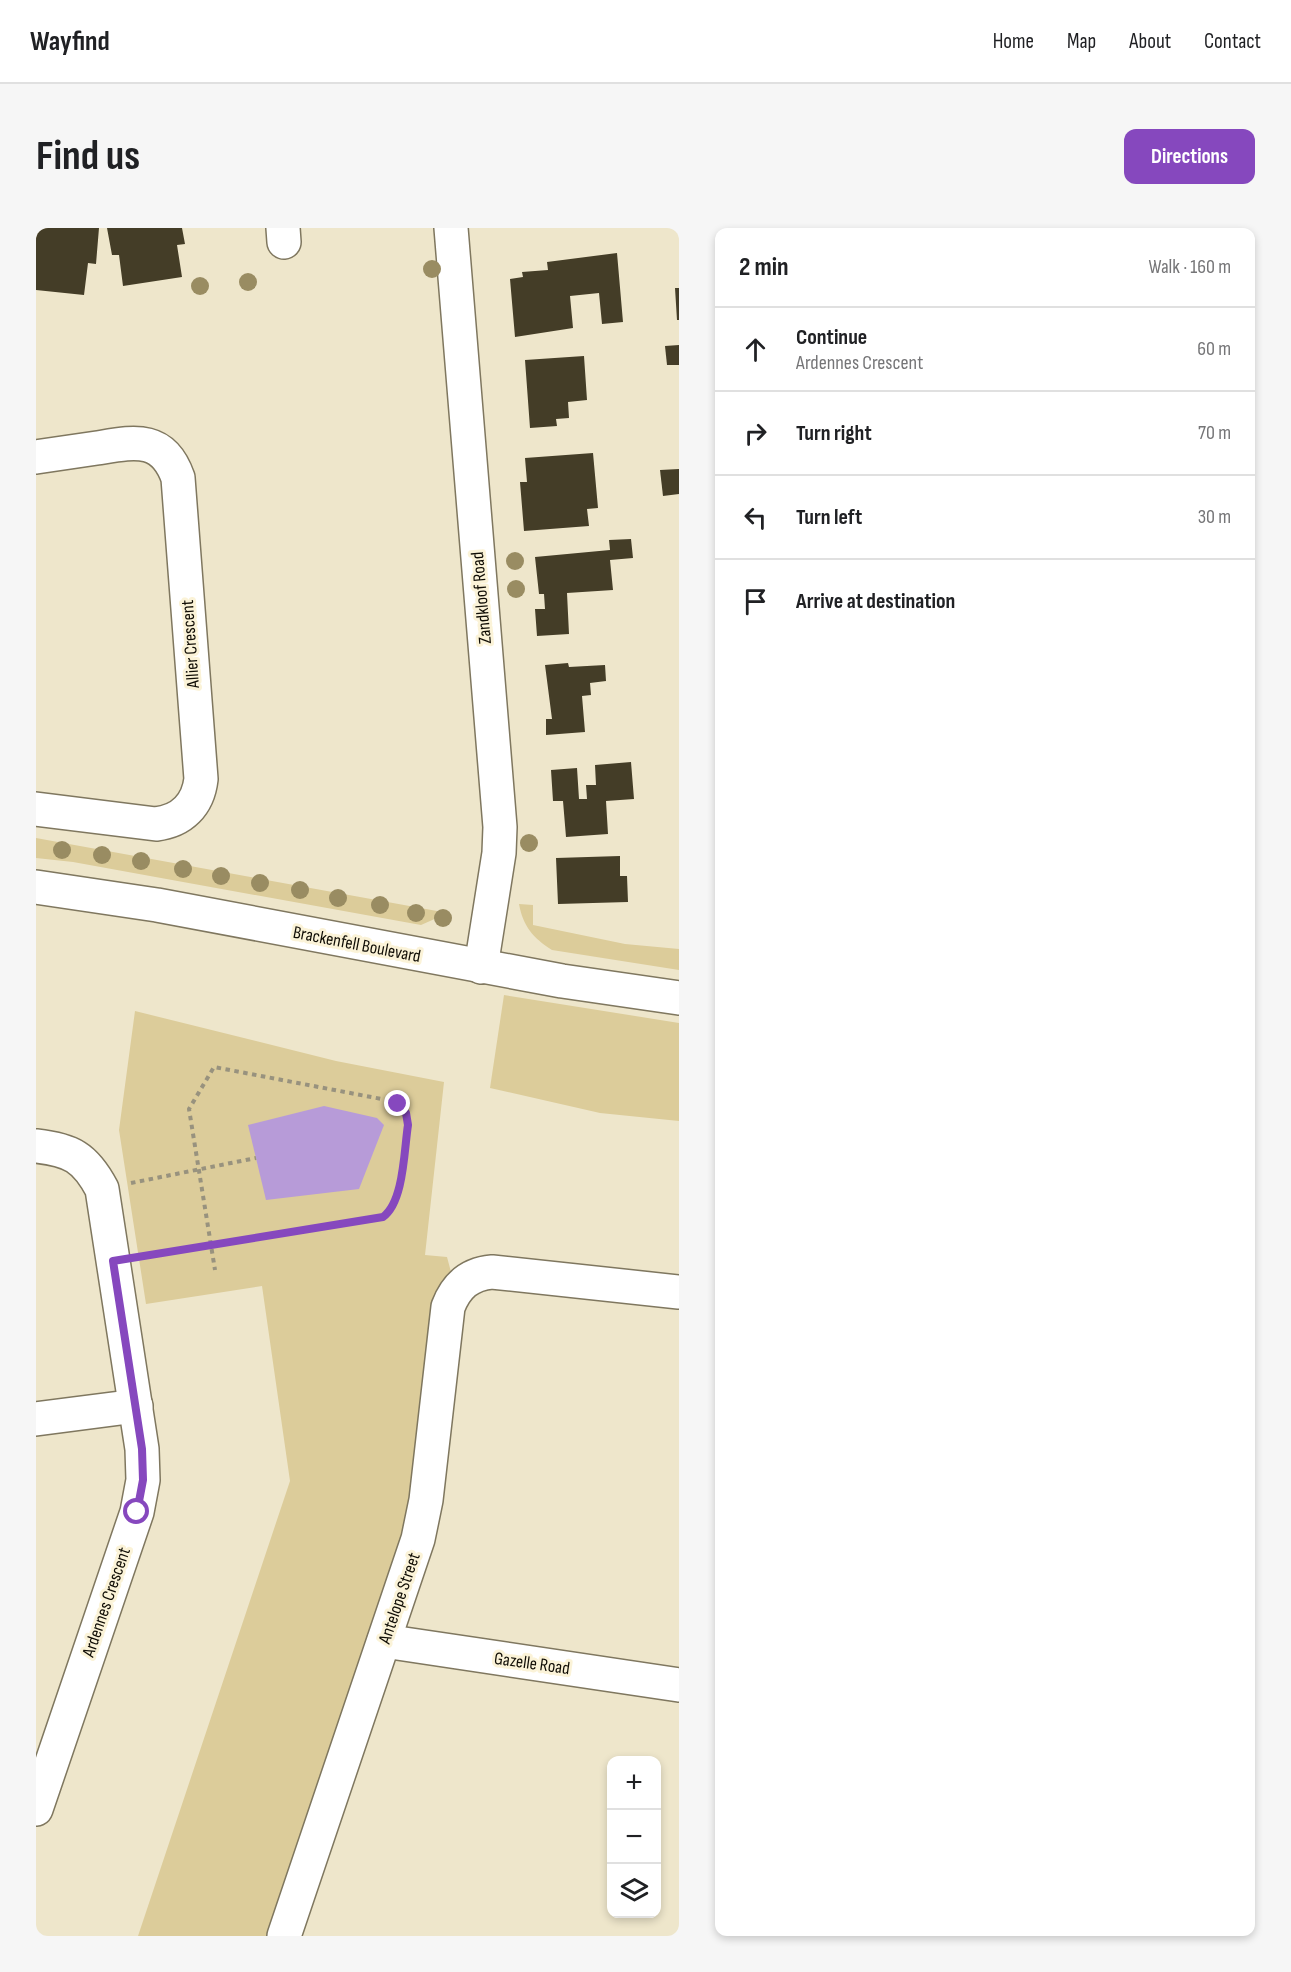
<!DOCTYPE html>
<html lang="en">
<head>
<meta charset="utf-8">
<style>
	body { margin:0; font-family:"Sofia Sans Condensed",sans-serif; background:#f6f6f6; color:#202124 }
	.controls { position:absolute; right:18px; bottom:18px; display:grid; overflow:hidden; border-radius:12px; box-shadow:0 3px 9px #0003 }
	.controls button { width:54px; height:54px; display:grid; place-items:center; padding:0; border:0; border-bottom:2px solid #e0e0e0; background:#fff; color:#202124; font:30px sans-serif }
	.stop { position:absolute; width:18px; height:18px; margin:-14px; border:4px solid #8648be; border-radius:50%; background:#fff }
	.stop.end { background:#8648be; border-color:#fff; box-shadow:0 2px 6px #0008 }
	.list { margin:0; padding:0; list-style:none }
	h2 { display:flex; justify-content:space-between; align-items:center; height:78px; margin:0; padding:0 24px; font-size:26px }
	h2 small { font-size:20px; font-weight:400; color:#757577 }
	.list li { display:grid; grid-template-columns:39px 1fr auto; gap:18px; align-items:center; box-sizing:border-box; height:84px; padding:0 24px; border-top:2px solid #e0e0e0 }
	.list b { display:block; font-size:22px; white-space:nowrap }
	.list p { margin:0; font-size:20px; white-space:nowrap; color:#757577 }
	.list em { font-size:20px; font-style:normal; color:#757577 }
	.icon { flex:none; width:33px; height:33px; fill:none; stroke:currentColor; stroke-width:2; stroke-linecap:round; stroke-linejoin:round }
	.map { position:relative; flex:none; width:643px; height:1708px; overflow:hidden; border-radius:12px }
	header { display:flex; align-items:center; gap:36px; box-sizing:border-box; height:84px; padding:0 30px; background:#fff; border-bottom:2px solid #e0e0e0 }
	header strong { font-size:28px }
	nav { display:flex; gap:33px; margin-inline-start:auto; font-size:21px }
	.intro { display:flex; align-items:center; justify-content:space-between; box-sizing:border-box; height:144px; padding:0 36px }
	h1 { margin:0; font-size:42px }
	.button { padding:15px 27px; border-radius:12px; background:#8648be; color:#fff; font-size:21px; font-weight:700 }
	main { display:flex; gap:36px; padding:0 36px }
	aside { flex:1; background:#fff; border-radius:12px; box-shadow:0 3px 9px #0003 }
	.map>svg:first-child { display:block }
</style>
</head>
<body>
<header>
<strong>Wayfind</strong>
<nav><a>Home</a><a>Map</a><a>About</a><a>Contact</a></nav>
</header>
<div class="intro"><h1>Find us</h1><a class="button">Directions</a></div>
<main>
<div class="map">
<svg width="643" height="1708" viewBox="0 0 643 1708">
	<rect width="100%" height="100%" fill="#eee6cb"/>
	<g fill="#dccc9a">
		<path d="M0,610L412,685L385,697L37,634L0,630Z"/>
		<path d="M483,676L497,677V697L589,716L643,721V742L516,722C497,710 487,698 483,676Z"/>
		<path d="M468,767L643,795V893L564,885L454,860Z"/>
		<path d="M99,783L300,833L408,854L389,1027L411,1029L415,1044L374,1282L235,1708H102L254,1253L226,1058L110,1076L83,902Z"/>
	</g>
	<path fill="#b79bd8" d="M288,878L341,890L348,897L323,961L230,972L212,897Z"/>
	<g fill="#443d27">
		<path d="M0,0H63L60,36L52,35L48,67L0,62Z"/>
		<path d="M71,0H146L149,16L141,17L146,49L87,58L83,27H76Z"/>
		<path d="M581,25L587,94L566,96L563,65L534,68L537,100L479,109L474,51L487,49L486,44L512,42L511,34Z"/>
		<path d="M639,60H643V92H641Z"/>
		<path d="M643,117V137H631L629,118Z"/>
		<path d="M548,128L551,172L532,174L533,190L520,191L521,198L494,200L489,132Z"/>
		<path d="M557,225L562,280L551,281L553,298L488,303L484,254H491L489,230Z"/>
		<path d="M643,241V266L627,268L624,242Z"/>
		<path d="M595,311L597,330L574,332L577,362L531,365L533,406L501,408L499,381H509L508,366H503L499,329L574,322L573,312Z"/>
		<path d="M532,435L533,439L569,437L570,453L554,455L555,467L546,468L549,504L510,507V491H516L509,437Z"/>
		<path d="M595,534L598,571L570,573L572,606L530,609L527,573H517L515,542L541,540L543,571H551L550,557H560L559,537Z"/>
		<path d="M584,628V648H591L592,674L522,676L520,630Z"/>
	</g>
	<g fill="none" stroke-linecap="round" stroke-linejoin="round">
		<g stroke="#7f775f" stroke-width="36">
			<g id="minor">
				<path d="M247,0L248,14"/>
				<path d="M415,0L464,599L463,625L445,739"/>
				<path d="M0,229C20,226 40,223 61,220C98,214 127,207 142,250L165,551C162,577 146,593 120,596L0,581"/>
				<path d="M0,659L121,677L526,753L643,770"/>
				<path d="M0,918C35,922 49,929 66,961L106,1221L107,1252L101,1284L0,1581"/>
				<path d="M0,1191L100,1178"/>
				<path d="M348,1413L643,1457"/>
				<path d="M248,1708L382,1311L390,1272L412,1079C420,1058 433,1046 456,1044L643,1064"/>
			</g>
		</g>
		<g stroke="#98927e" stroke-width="4" stroke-dasharray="4.5 4.5" stroke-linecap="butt">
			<path d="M95,955L220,930"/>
			<path d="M104,1028L340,991C347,989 354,985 358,978C365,966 375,897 370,885C367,879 362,876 356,873L178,839L153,881L179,1042"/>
		</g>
		<use href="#minor" stroke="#fff" stroke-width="33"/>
	</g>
	<g fill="#998c62">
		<circle cx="396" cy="41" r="9"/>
		<circle cx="212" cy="54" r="9"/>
		<circle cx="164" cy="58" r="9"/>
		<circle cx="479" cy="333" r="9"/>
		<circle cx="480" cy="361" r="9"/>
		<circle cx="493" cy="615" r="9"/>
		<circle cx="26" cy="622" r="9"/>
		<circle cx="66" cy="627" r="9"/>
		<circle cx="105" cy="633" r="9"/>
		<circle cx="147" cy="641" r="9"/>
		<circle cx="185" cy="648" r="9"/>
		<circle cx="224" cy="655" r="9"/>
		<circle cx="264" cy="662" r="9"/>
		<circle cx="302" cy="670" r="9"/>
		<circle cx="344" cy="677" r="9"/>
		<circle cx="380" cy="685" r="9"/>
		<circle cx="407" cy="690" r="9"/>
	</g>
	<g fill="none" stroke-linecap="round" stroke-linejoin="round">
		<path stroke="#8648be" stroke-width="8" d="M101,1284L107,1252L106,1221L77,1033L347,989C368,974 368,922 372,897L370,885L362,876"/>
	</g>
	<g text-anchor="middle" stroke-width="6" stroke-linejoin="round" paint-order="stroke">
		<g font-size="18" fill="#100d05" stroke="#fbf3d8">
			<text transform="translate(445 370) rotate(-95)" y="6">Zandkloof Road</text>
			<text transform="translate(154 416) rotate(-94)" y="6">Allier Crescent</text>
			<text transform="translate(321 716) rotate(11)" y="6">Brackenfell Boulevard</text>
			<text transform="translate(363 1370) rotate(-71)" y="6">Antelope Street</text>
			<text transform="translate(70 1374) rotate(-71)" y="6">Ardennes Crescent</text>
			<text transform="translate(496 1435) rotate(8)" y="6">Gazelle Road</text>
		</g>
	</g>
</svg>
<div class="controls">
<button>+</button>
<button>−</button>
<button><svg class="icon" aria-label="layers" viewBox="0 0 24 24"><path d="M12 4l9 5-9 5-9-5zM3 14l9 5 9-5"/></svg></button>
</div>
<div class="stop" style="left:101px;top:1284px"></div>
<div class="stop end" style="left:362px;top:876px"></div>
</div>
<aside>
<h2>2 min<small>Walk · 160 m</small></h2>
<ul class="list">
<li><svg class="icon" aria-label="ahead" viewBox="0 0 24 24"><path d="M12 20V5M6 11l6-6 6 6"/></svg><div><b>Continue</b><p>Ardennes Crescent</p></div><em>60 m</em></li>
<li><svg class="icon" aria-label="right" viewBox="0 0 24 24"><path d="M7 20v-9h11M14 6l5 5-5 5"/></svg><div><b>Turn right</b></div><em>70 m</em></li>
<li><svg class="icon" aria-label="left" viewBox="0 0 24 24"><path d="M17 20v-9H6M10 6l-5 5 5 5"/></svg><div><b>Turn left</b></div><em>30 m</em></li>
<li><svg class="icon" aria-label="arrive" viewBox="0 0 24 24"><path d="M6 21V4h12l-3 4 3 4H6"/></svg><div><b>Arrive at destination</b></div></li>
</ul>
</aside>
</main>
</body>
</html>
